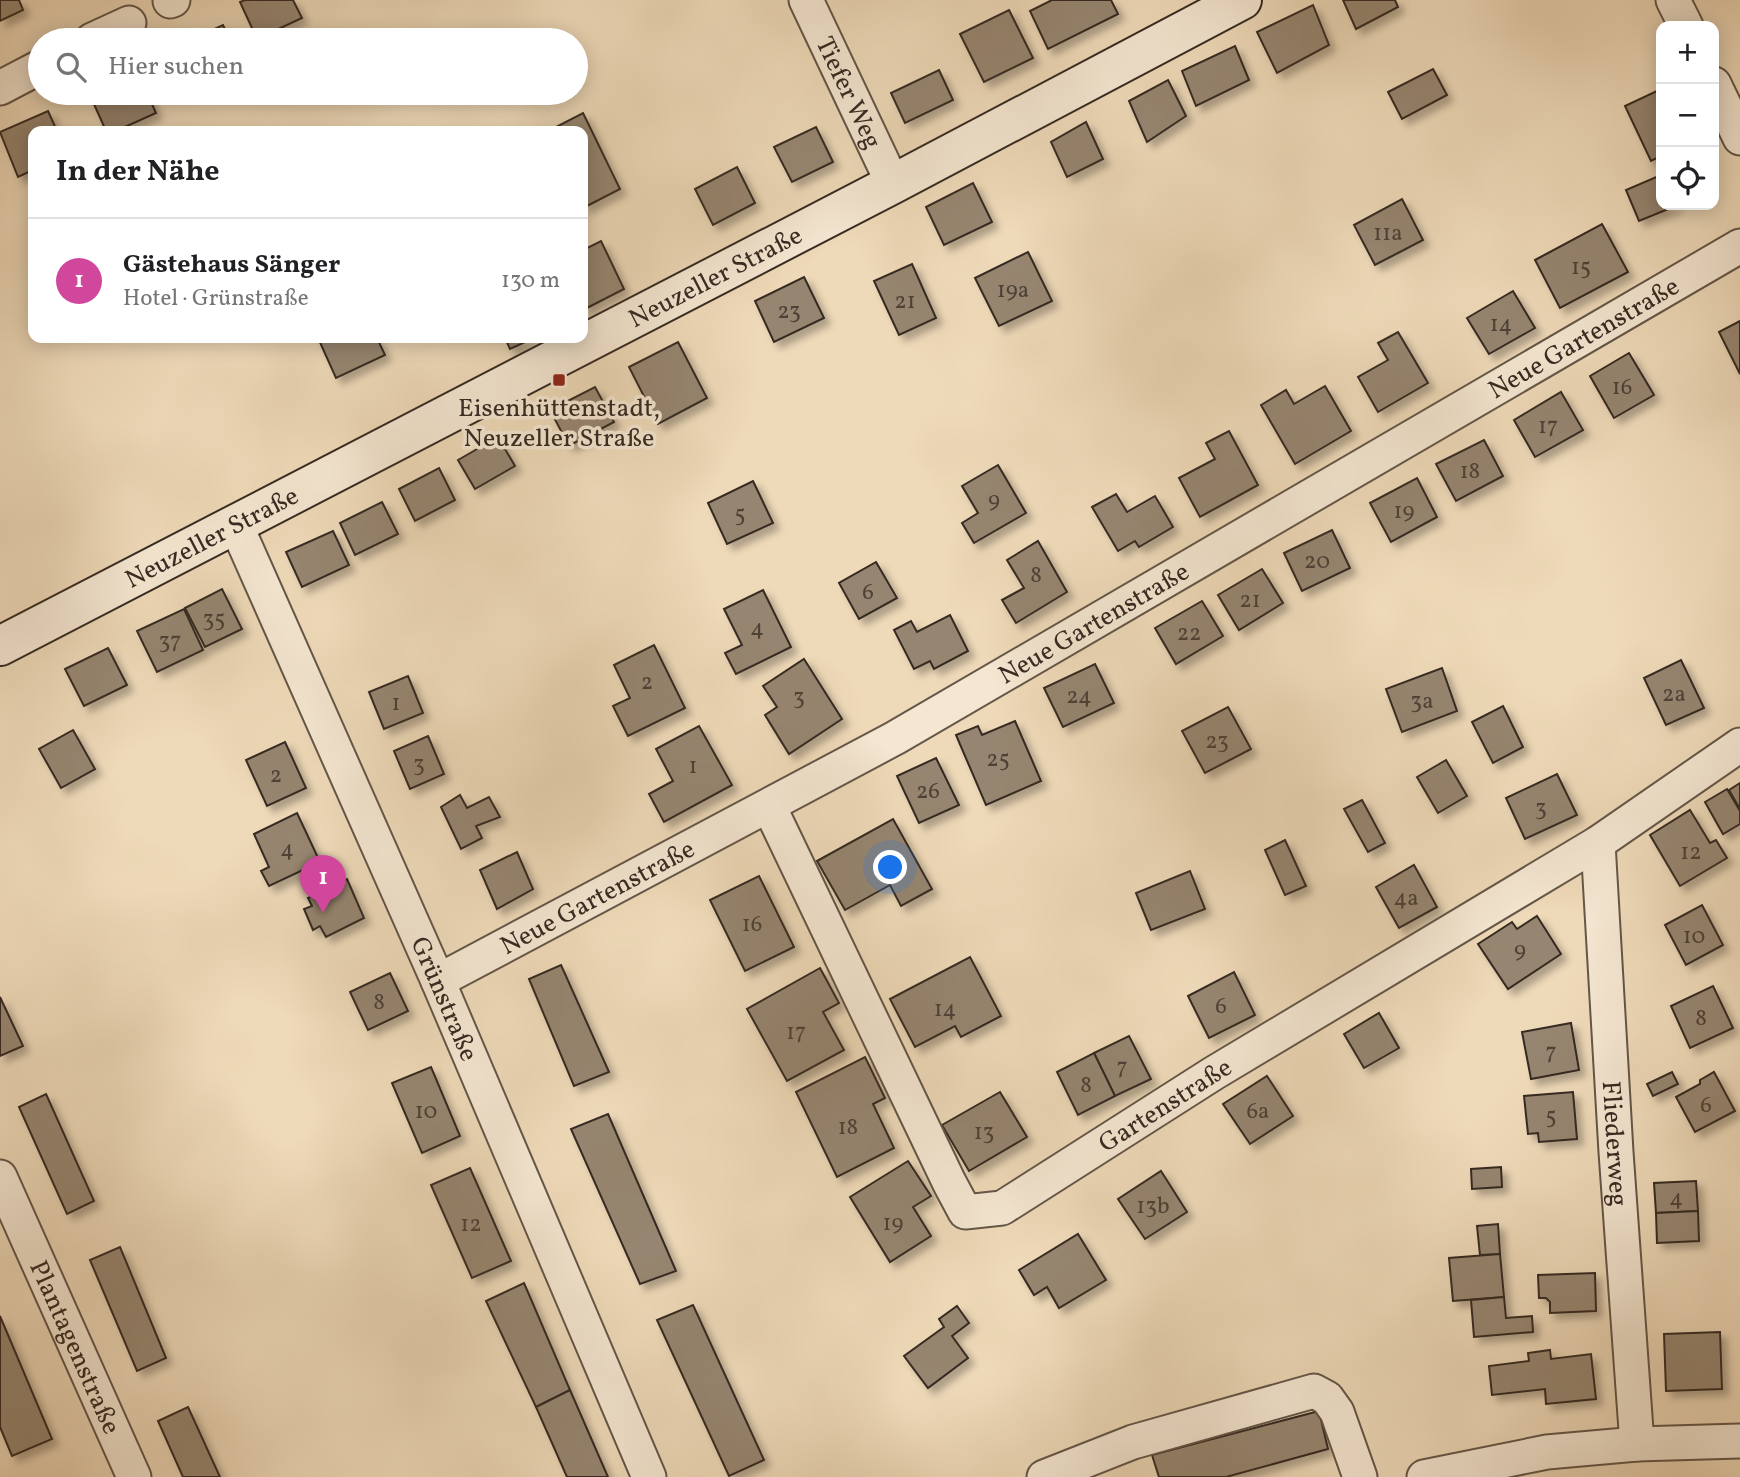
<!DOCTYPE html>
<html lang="de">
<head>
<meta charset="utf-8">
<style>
	body { margin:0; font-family:Vollkorn,serif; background:#f2f2f2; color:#202124 }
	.controls { position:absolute; right:21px; top:21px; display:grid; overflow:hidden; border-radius:14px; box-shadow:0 4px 18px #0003 }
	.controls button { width:63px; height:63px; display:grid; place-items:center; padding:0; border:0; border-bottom:2px solid #e0e0e0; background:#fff; color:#202124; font:35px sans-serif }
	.you { position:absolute; left:891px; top:868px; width:24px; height:24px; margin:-18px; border:5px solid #fff; border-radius:50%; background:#1a73e8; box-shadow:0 0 0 10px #1a73e833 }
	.badge { display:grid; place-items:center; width:46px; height:46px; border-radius:50%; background:#1a73e8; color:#fff; font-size:23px; font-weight:700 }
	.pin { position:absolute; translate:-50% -58px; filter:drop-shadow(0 2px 4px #0008) }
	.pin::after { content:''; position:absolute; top:37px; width:24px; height:21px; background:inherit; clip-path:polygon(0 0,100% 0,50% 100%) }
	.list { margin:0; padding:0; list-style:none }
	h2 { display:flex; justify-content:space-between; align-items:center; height:91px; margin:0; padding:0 28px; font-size:30px }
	h2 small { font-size:23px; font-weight:400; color:#757577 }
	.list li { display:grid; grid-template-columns:46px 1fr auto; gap:21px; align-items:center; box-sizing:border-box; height:126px; padding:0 28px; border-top:2px solid #e0e0e0 }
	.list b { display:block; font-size:26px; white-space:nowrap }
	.list p { margin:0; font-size:23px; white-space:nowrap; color:#757577 }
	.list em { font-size:23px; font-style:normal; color:#757577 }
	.icon { flex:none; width:38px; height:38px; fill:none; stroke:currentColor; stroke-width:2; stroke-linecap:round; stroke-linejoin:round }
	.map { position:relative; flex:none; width:1740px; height:1477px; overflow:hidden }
	.search { position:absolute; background:#fff; box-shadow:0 4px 18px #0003; left:28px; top:28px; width:560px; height:77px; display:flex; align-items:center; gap:18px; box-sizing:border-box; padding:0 24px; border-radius:38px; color:#757577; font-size:26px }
	.panel { position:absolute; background:#fff; box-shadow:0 4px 18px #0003; left:28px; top:126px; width:560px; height:217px; border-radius:14px }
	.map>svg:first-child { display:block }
</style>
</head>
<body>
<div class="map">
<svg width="1740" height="1477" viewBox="0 0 1740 1477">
	<defs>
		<filter id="shadow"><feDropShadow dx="6" dy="6" stdDeviation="3.5" flood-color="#0004"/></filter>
	</defs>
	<rect width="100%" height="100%" fill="#eed9b8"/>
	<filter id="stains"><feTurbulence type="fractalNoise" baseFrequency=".00286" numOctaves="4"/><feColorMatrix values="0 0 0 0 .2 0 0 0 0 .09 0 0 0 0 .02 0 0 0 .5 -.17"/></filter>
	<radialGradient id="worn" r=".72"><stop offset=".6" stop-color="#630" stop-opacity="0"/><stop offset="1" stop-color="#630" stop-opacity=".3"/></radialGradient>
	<g fill="#968570" stroke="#362a22" stroke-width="2" filter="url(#shadow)">
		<path d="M0,0H19L23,10L0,21Z"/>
		<path d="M245,0H293L302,18L257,39L240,2Z"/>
		<path d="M1052,0H1111L1118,14L1048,49L1030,11Z"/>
		<path d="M1343,0H1395L1398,7L1356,29Z"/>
		<path d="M1313,5L1329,45L1277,73L1257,32Z"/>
		<path d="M1009,10L1033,58L984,82L960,34Z"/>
		<path d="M223,25L230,40H190Z"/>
		<path d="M1235,46L1249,80L1196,106L1182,71Z"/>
		<path d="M1433,69L1447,95L1402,119L1388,92Z"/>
		<path d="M939,70L953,100L905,123L891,93Z"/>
		<path d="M1168,80L1186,116L1147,142L1129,101Z"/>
		<path d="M1661,89V156L1651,161L1625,106Z"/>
		<path d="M89,93H147L156,113L116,131H106Z"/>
		<path d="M48,111L57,131H33V170L18,177L0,132Z"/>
		<path d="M583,113L620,189L583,208V131H557L556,127Z"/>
		<path d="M1086,122L1103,159L1067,177L1051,142Z"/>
		<path d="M816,127L833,162L792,182L774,147Z"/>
		<path d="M737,167L755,203L713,225L695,189Z"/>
		<path d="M1661,175V205H1678L1639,221L1626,190Z"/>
		<path d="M973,183L992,222L944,245L926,207Z"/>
		<path d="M1402,199L1423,240L1375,265L1354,225Z"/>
		<path d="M1602,224L1628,272L1560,308L1535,260Z"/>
		<path d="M601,241L624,289L583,310V250Z"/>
		<path d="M1028,252L1052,301L999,326L975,278Z"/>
		<path d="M912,264L936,318L899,335L874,281Z"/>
		<path d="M804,277L824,318L774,342L755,301Z"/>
		<path d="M1513,291L1535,328L1489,354L1467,318Z"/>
		<path d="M1740,321V374L1719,332Z"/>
		<path d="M1398,332L1428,383L1378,412L1358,377L1388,360L1378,343Z"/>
		<path d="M318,338H377L385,355L336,378Z"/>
		<path d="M505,338H534L510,349Z"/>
		<path d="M678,342L707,398L658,424L629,367Z"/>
		<path d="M1629,353L1654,395L1614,418L1590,376Z"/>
		<path d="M1325,386L1351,431L1295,464L1261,405L1286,390L1294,404Z"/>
		<path d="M595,387L614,422L569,446L550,410Z"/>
		<path d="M1561,392L1583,430L1535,457L1514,420Z"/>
		<path d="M1229,431L1258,485L1200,517L1179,478L1215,459L1206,443Z"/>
		<path d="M498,437L515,466L475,489L458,460Z"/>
		<path d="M1484,440L1503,476L1456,501L1436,464Z"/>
		<path d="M998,465L1026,513L974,543L962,523L978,513L962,486Z"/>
		<path d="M439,468L455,500L415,521L399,489Z"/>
		<path d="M1417,478L1437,517L1391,542L1370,503Z"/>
		<path d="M753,481L773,523L727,544L708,503Z"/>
		<path d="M1116,494L1127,512L1155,496L1173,527L1139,547L1135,541L1118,551L1092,507Z"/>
		<path d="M382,502L398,534L355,555L340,523Z"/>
		<path d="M1332,530L1350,568L1302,591L1284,553Z"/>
		<path d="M333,531L349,565L302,587L286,552Z"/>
		<path d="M1038,541L1067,592L1016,623L1002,600L1024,588L1007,560Z"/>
		<path d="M876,562L897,598L859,619L839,583Z"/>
		<path d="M1262,569L1283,603L1239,630L1218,595Z"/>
		<path d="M222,589L242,629L205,647L185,608Z"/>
		<path d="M763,590L791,647L736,674L725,653L742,645L724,609Z"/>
		<path d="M1202,601L1223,636L1176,664L1155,628Z"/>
		<path d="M184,609L203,650L157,672L137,631Z"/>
		<path d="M950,615L968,651L934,669L930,661L914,669L894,630L911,621L917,632Z"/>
		<path d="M654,645L685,708L628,736L613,706L630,698L614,665Z"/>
		<path d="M108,648L127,685L84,706L65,669Z"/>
		<path d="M804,659L842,719L789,754L765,715L777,707L763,686Z"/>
		<path d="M1681,660L1704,708L1666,725L1644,678Z"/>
		<path d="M1095,664L1114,703L1063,727L1044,688Z"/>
		<path d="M1442,668L1457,711L1402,732L1386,689Z"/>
		<path d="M408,676L423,713L384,729L369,692Z"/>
		<path d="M1503,706L1523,747L1493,763L1472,722Z"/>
		<path d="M1228,707L1251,749L1205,773L1182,731Z"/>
		<path d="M1015,721L1041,781L986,805L956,735L978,726L982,735Z"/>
		<path d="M699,726L732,785L664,822L649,794L673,781L656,749Z"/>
		<path d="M73,730L95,769L61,788L39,749Z"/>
		<path d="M428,736L444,774L410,789L394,751Z"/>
		<path d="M285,742L306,788L267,806L246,760Z"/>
		<path d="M936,758L959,805L919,823L897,776Z"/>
		<path d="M1446,760L1467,796L1438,813L1417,777Z"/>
		<path d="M1557,774L1577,815L1525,839L1506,798Z"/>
		<path d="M1740,783V809L1729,790Z"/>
		<path d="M1727,789L1740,811V824L1723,834L1705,802Z"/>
		<path d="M460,795L467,808L489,797L500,817L476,826L482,838L461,849L441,807Z"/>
		<path d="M1362,800L1385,843L1368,852L1344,809Z"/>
		<path d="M1690,810L1710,843L1716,840L1727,858L1680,886L1650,835Z"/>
		<path d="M297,813L320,862L269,886L261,871L269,867L254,834Z"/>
		<path d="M893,819L932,889L901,906L890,885L845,910L817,861Z"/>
		<path d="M1285,840L1306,886L1285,895L1265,850Z"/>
		<path d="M517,852L533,889L497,909L480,870Z"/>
		<path d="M1414,865L1437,907L1399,928L1376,887Z"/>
		<path d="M1190,871L1205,909L1151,930L1136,893Z"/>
		<path d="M759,876L794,947L745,971L710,900Z"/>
		<path d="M347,879L364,918L326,937L320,926L313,930L304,909L312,906L308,898Z"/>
		<path d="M1702,905L1723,945L1686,965L1665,925Z"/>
		<path d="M1537,916L1561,954L1508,989L1478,944L1512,922L1517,929Z"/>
		<path d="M970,957L1001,1016L961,1037L955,1026L915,1047L890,999Z"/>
		<path d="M561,965L609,1072L574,1086L529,979Z"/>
		<path d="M820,968L839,1003L823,1012L844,1050L787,1081L747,1009Z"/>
		<path d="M1234,972L1255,1015L1209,1038L1188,996Z"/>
		<path d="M390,973L408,1011L368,1030L350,992Z"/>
		<path d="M1713,986L1733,1028L1690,1048L1671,1006Z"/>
		<path d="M0,997L23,1046L0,1056Z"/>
		<path d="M1379,1013L1399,1048L1364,1068L1344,1034Z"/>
		<path d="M1571,1023L1579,1070L1531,1079L1522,1032Z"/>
		<path d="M1129,1036L1151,1079L1115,1096L1094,1053Z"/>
		<path d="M1094,1053L1115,1096L1078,1115L1057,1072Z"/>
		<path d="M865,1057L885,1098L873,1104L894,1148L837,1177L796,1092Z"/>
		<path d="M431,1067L460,1136L422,1153L392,1083Z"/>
		<path d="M1672,1072L1678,1084L1653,1096L1647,1084Z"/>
		<path d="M1714,1072L1735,1111L1695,1132L1676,1097L1700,1084V1080Z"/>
		<path d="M1267,1076L1293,1116L1250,1144L1223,1104Z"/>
		<path d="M1000,1092L1027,1137L969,1171L942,1125Z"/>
		<path d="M1573,1092L1577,1139L1539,1142L1538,1133L1528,1134L1524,1096Z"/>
		<path d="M46,1094L94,1201L67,1214L19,1107Z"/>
		<path d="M608,1114L676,1271L640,1284L571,1129Z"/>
		<path d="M908,1161L931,1196L913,1207L931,1236L890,1262L850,1197Z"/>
		<path d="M1501,1167L1502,1187L1472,1189L1471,1169Z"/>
		<path d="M470,1168L511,1261L472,1278L431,1185Z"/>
		<path d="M1161,1171L1187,1212L1145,1239L1118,1199Z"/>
		<path d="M1696,1181L1698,1211L1656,1213L1654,1183Z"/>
		<path d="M1698,1211L1699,1241L1657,1243L1656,1213Z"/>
		<path d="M1498,1224L1500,1254L1480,1255L1477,1226Z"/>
		<path d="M1078,1234L1106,1280L1059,1308L1047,1287L1034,1295L1019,1270Z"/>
		<path d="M120,1247L166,1358L137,1371L90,1260Z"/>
		<path d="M1500,1254L1504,1297L1453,1301L1449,1258Z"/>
		<path d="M1595,1273L1596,1311L1550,1313V1302L1546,1298H1539L1538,1275Z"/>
		<path d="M524,1283L570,1390L536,1407L486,1301Z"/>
		<path d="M1504,1297L1506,1318L1532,1316L1533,1332L1474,1337L1471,1300Z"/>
		<path d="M693,1305L764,1460L729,1476L657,1320Z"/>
		<path d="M957,1306L969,1323L952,1336L968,1358L928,1388L904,1356L944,1327L939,1319Z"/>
		<path d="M0,1316L52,1439L12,1456L0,1427Z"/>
		<path d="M1720,1332L1722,1389L1666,1391L1664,1334Z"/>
		<path d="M1550,1350L1551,1359L1591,1354L1596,1399L1546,1404L1545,1389L1492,1395L1489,1366L1529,1361L1528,1353Z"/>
		<path d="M570,1390L608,1477H567L536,1407Z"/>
		<path d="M188,1407L220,1477H183L158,1421Z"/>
		<path d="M1319,1411L1328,1449L1226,1477H1159L1152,1455Z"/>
	</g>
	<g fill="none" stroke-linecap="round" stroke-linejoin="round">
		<g stroke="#645648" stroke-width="37">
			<g id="street">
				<path id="s1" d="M806,0L893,184"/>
				<path d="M1673,0L1686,26"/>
				<path d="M170,1L173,0"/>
				<path d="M92,40L129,23"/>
				<path d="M1714,84L1740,138"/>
				<path d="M0,88L40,67"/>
				<path id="s2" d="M235,523L438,981L649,1477"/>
				<path id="s3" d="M769,806L949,1182L965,1212L1002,1208L1214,1073L1598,843L1740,745"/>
				<path id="s4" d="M1598,843L1616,1152L1637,1444"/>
				<path id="s5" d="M438,981L895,738L1740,246"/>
				<path id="s6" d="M0,1177L134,1477"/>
				<path d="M1044,1477L1133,1442L1314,1391L1327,1398L1337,1412L1360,1477"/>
				<path d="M1424,1477L1547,1452L1637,1444L1740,1441"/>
			</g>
		</g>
		<g stroke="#362a22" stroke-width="42">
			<g id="secondary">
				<path id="s7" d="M0,646L893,184L1242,0"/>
			</g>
		</g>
		<use href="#street" stroke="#f4e6d1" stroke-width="33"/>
		<use href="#secondary" stroke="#f4e6d1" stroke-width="38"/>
	</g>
	<rect fill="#8f2418" stroke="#f4e6d1" stroke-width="2.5" x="552" y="373" width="14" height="14" rx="3.5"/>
	<g text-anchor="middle" stroke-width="7" stroke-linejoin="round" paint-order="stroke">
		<g font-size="23" fill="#4e4136">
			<text x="1388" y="240">11a</text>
			<text x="1581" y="274">15</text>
			<text x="1013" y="297">19a</text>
			<text x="905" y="308">21</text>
			<text x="789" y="318">23</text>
			<text x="1501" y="331">14</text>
			<text x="1622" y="394">16</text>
			<text x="1548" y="433">17</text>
			<text x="1470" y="478">18</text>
			<text x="994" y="507">9</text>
			<text x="1404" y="518">19</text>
			<text x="740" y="521">5</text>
			<text x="1317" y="568">20</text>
			<text x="1036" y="582">8</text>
			<text x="868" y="599">6</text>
			<text x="1250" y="607">21</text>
			<text x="214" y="626">35</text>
			<text x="757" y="635">4</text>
			<text x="1189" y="640">22</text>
			<text x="170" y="648">37</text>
			<text x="647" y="689">2</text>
			<text x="1674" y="701">2a</text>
			<text x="1079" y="703">24</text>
			<text x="799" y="704">3</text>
			<text x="1422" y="708">3a</text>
			<text x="396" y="710">1</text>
			<text x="1217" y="748">23</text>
			<text x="998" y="766">25</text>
			<text x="419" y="771">3</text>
			<text x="693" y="773">1</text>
			<text x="276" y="782">2</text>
			<text x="928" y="798">26</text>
			<text x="1541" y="815">3</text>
			<text x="287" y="856">4</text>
			<text x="1691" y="859">12</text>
			<text x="1406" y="905">4a</text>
			<text x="752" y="931">16</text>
			<text x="1694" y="943">10</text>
			<text x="1520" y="957">9</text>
			<text x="379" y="1009">8</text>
			<text x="1221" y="1013">6</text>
			<text x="945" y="1016">14</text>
			<text x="1701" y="1025">8</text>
			<text x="796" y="1039">17</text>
			<text x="1551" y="1059">7</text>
			<text x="1122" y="1074">7</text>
			<text x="1086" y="1092">8</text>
			<text x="1706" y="1112">6</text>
			<text x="426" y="1118">10</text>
			<text x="1258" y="1118">6a</text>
			<text x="1551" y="1123">5</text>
			<text x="848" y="1134">18</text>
			<text x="984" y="1139">13</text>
			<text x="1676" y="1205">4</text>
			<text x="1153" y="1213">13b</text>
			<text x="893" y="1230">19</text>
			<text x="471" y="1231">12</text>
		</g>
		<g font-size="26" fill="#362a22" stroke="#f4e6d1">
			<text dy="9" stroke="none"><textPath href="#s1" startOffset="102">Tiefer Weg</textPath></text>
			<text dy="9" stroke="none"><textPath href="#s7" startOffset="805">Neuzeller Straße</textPath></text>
			<text dy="9" stroke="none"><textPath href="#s5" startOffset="1314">Neue Gartenstraße</textPath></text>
			<text dy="9" stroke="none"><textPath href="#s7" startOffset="238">Neuzeller Straße</textPath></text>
			<text dy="9" stroke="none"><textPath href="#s5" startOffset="747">Neue Gartenstraße</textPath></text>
			<text dy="9" stroke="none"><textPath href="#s5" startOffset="180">Neue Gartenstraße</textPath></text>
			<text dy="9" stroke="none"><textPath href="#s2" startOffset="520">Grünstraße</textPath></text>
			<text dy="9" stroke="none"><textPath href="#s3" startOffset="681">Gartenstraße</textPath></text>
			<text dy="9" stroke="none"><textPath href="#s4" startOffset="301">Fliederweg</textPath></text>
			<text dy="9" stroke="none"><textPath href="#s6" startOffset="186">Plantagenstraße</textPath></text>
		</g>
		<g font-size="26" fill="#362a22" stroke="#f4e6d1">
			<text x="559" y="416">Eisenhüttenstadt,<tspan x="559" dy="30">Neuzeller Straße</tspan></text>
		</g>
	</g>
	<rect width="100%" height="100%" filter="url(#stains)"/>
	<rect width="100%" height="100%" fill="url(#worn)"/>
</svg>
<div class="controls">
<button>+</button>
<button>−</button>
<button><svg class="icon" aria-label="locate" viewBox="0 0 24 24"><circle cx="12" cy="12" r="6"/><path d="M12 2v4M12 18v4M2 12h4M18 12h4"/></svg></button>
</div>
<div class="you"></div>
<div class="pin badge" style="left:323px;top:913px;background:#d1479c">1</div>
<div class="search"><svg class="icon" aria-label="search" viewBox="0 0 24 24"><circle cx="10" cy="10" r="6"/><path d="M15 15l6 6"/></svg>Hier suchen</div>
<section class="panel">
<h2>In der Nähe<small></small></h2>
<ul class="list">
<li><span class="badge" style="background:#d1479c">1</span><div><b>Gästehaus Sänger</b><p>Hotel · Grünstraße</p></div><em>130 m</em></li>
</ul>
</section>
</div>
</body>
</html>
